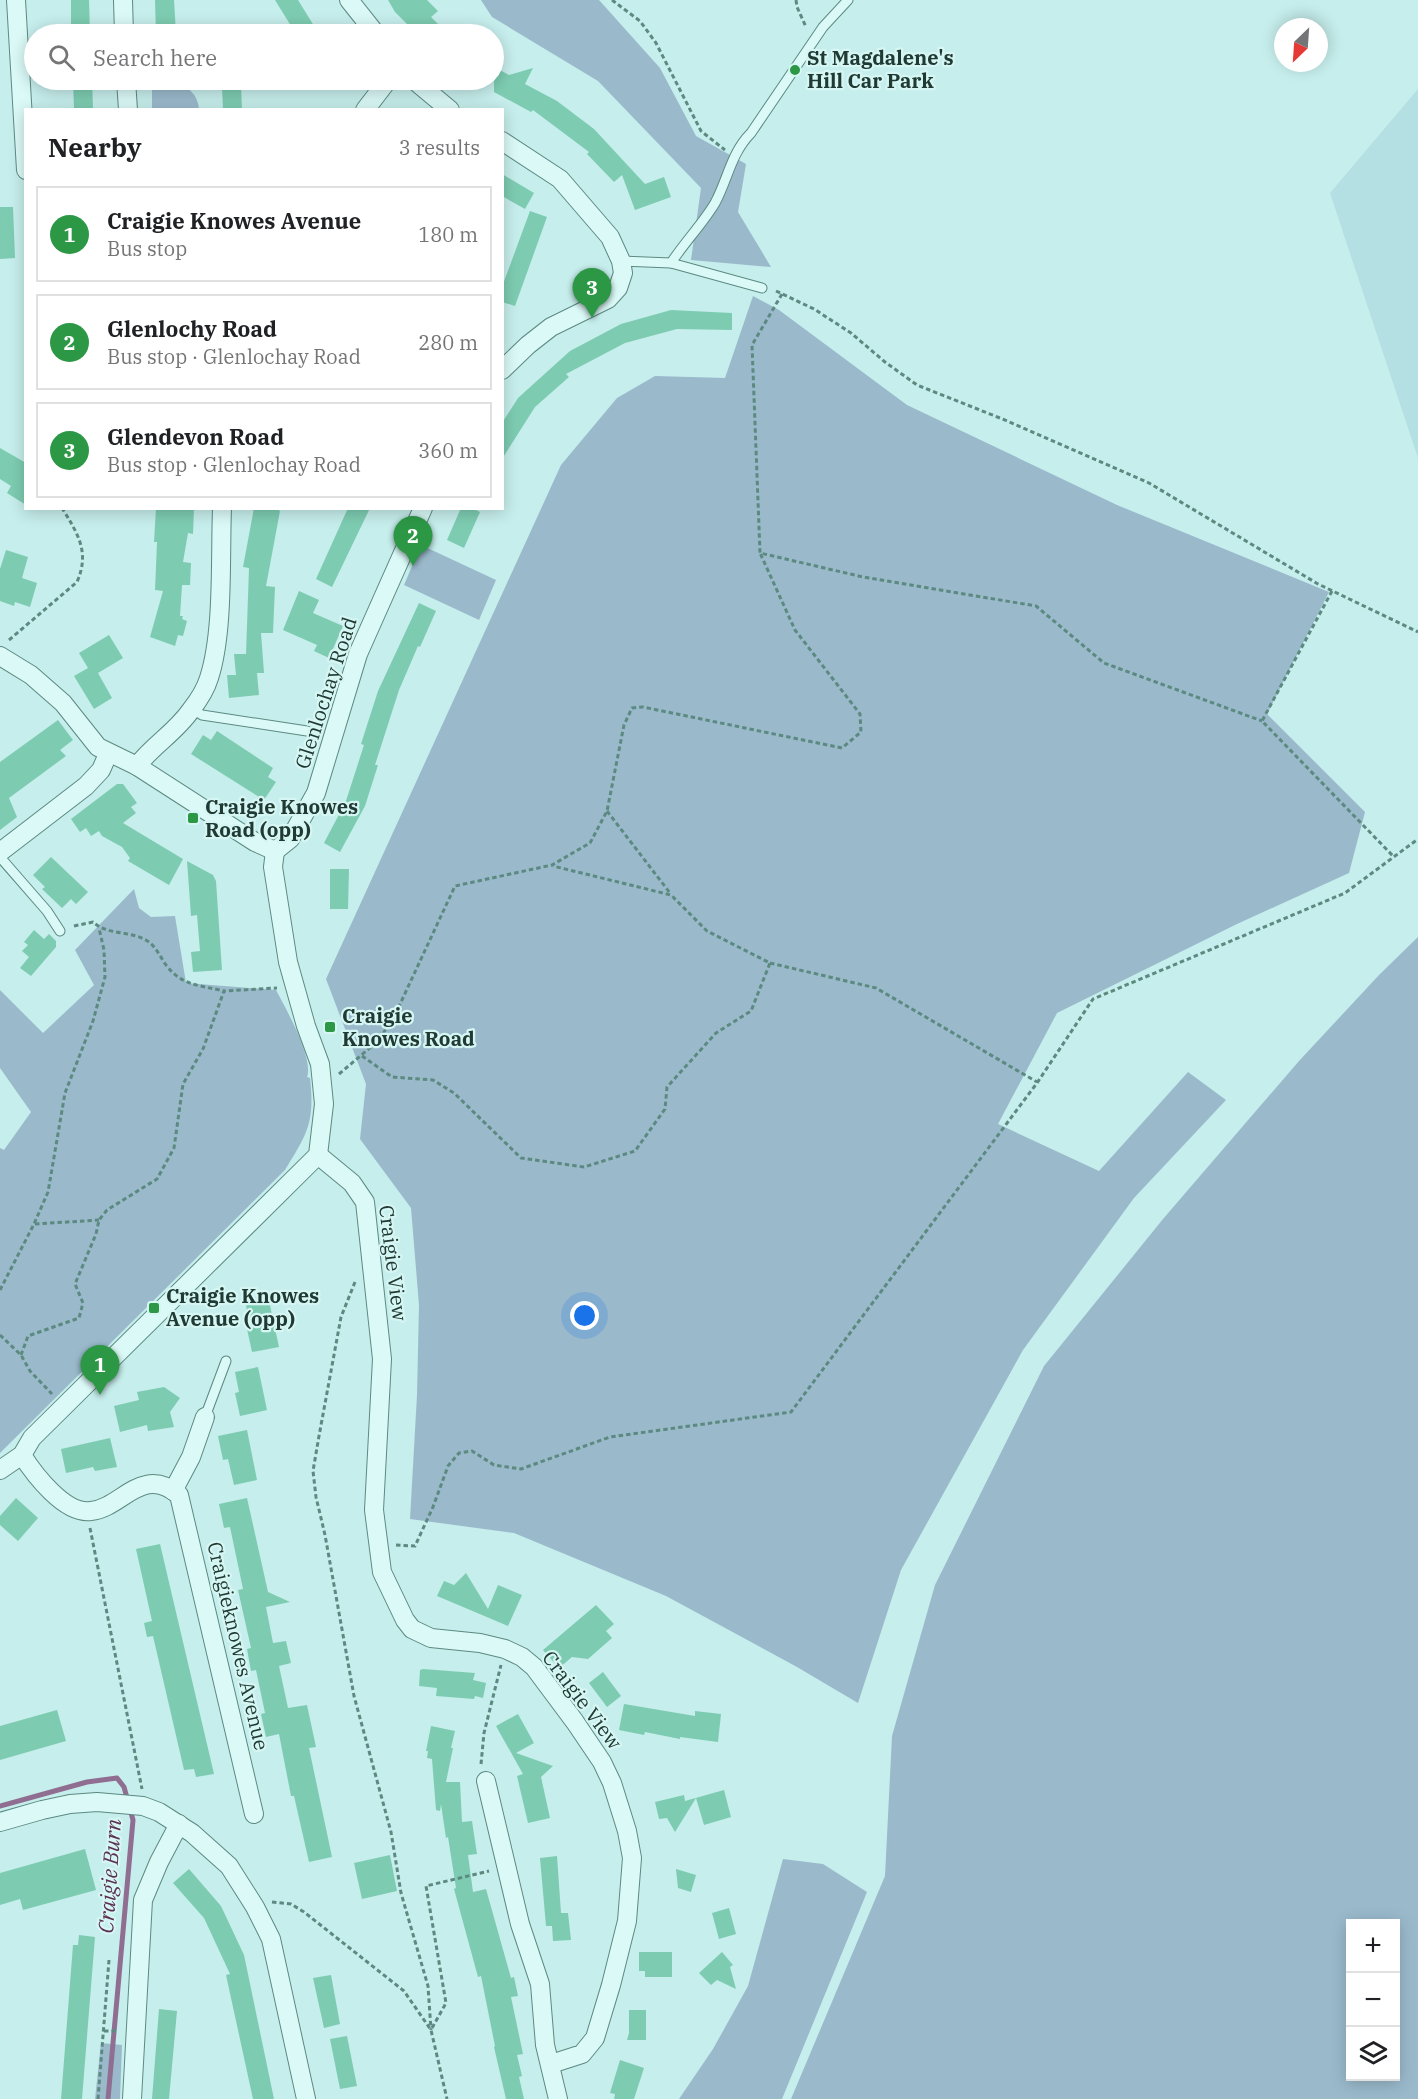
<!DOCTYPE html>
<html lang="en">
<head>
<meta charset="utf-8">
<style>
	body { margin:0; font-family:"IBM Plex Serif",serif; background:#f2f2f2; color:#202124 }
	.controls { position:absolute; right:18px; bottom:18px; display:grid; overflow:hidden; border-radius:0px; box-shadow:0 3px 15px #0003 }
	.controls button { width:54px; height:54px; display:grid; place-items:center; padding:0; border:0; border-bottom:2px solid #e0e0e0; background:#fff; color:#202124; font:30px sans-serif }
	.compass { position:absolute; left:1274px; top:18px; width:54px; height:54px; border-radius:50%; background:#fff; box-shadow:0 3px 15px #0003; rotate:205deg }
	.you { position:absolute; left:585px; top:1316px; width:21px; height:21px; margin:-15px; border:4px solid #fff; border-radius:50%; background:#1a73e8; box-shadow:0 0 0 9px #1a73e833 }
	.badge { display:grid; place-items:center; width:39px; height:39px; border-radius:50%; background:#2c9846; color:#fff; font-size:20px; font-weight:700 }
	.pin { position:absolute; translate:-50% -50px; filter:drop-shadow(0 2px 3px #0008) }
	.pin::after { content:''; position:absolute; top:32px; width:21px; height:18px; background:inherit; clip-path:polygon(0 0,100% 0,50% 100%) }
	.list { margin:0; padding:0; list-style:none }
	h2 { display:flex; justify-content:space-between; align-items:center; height:78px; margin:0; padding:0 24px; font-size:26px }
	h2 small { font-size:20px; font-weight:400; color:#757577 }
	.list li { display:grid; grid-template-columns:39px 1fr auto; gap:18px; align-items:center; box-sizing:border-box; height:96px; margin:0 12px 12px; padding:0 12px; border:2px solid #e0e0e0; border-radius:0px }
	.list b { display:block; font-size:22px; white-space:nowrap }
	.list p { margin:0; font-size:20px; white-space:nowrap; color:#757577 }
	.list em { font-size:20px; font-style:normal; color:#757577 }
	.icon { flex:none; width:33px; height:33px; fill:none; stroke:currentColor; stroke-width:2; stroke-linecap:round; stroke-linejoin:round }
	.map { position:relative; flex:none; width:1418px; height:2099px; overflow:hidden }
	.search { position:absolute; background:#fff; box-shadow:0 3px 15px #0003; left:24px; top:24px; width:480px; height:66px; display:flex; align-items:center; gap:15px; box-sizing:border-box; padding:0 21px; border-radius:33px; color:#757577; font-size:22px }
	.panel { position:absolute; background:#fff; box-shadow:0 3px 15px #0003; left:24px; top:108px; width:480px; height:402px; border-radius:0px }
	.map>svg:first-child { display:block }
</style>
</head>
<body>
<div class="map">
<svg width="1418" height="2099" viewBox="0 0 1418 2099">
	<rect width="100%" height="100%" fill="#c6eeec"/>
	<path fill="#b4e0e4" d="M1418,89V458L1330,193Z"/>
	<g fill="#9abacc" fill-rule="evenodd">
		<path d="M481,0H599L660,68L696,136L746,164L738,212L771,267L691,260L701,188L598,81L492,17Z"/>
		<path d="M152,80C172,79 197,85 199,109H152Z"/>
		<path d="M753,296L779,310L907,405L1117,505L1329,592L1267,714L1365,812L1349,873L1237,924L1057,1013L998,1124L1099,1171L1188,1072L1226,1100L1134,1198L1023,1350L901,1570L858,1703L797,1667L666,1596L514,1533L410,1519L417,1395L419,1305L411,1208L360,1139L366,1084L326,979L561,465L617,398L655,376L725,378Z"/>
		<path d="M421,545L496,580L479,620L404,585Z"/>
		<path d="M134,889L139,908L151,917L175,916L186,983L276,990C285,1007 314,1058 307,1077L310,1078C315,1123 307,1134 285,1170L0,1453V1148L4,1150L31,1112L0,1068V990L43,1033L94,985L75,950Z"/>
		<path d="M1418,937V2099H791L885,1876L892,1736L935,1585L1044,1366L1163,1219L1299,1061L1379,975ZM1350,1924H1396V2076H1350Z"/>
		<path d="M783,1859L823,1864L867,1892L782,2099H679L713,2049L748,1986Z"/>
		<path d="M101,2043L122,2045L120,2099H95Z"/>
	</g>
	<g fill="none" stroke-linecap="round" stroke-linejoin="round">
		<path stroke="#906e91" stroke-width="5" d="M0,1806L87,1782L117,1778L124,1787L133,1820L108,2099"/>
	</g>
	<g fill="#7dccb1">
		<path d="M71,0H89L90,34H71Z"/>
		<path d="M155,0H174L176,34H156Z"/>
		<path d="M275,0H298L319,34H296Z"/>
		<path d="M388,0H427L438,11L431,17L448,34H417L395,12Z"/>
		<path d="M494,67L509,75L533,68L525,84L557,101L594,129L645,184L664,177L671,197L635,210L622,175L614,182L587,154L589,152L533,110L531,112L494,92Z"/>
		<path d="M73,80H92L93,109H74Z"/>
		<path d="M241,86L242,110H223L222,87Z"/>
		<path d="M502,174L534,193L525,209L502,196Z"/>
		<path d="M0,207H13L15,258L0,259Z"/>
		<path d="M530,211L547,217L515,306L502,302V287Z"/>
		<path d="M671,310L732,313V330L677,329L625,343L566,374L569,377L535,407L502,459V423L518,398L570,351L621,324Z"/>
		<path d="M0,448L26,463V505L7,493L11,486L0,479Z"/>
		<path d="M156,508H194L193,534L188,533L183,562L191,563L190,585H182L180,616H183L182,619L187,621L183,636L178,635L175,646L150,637L163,591L155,590L157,542H154Z"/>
		<path d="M254,508H276L280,511L266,586L275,587L273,633H261L264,673H257L259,695L229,698L227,675H236L234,654H246L249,568L243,567Z"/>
		<path d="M348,508H370L332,587L316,579Z"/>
		<path d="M461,508H472L480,512L464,548L447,540Z"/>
		<path d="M6,550L28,557L22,578L37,583L30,607L15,602L14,606L0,601V569Z"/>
		<path d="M299,591L319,600L313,613L343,626L329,658L314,651L317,645L283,630Z"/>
		<path d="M419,603L436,611L420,647L418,646L399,690L375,765H378L365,806L340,852L324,843L346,801L364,745L361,744L378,691Z"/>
		<path d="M109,635L123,658L98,673L112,698L94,709L74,676L88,668L79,653Z"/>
		<path d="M58,720L73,740L60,750L66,756L9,798L17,817L0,830V762Z"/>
		<path d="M217,731L273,768L268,777L276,782L264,800L191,754L203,735L211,740Z"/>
		<path d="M117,784H123L137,803L131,807L136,813L123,823L183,859L169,885L128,861L130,858L122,847L102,836L99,831L91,836L86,828L80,832L71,819Z"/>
		<path d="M51,857L88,892L76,904L71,899L62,908L42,889L45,887L33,875Z"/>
		<path d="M187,861L213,875L216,881L222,970L193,972L191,952L200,951L197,915L191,916Z"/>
		<path d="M330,869H349L348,909H330Z"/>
		<path d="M34,930L44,939L49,934L56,941V947L31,976L20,968L29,957L22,951L28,945L24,942Z"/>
		<path d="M268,1296L279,1347L252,1352L247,1329L251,1328L245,1301Z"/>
		<path d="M258,1367L267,1410L240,1416L235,1393L239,1392L235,1372Z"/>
		<path d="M164,1387L180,1398L170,1412L174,1427L148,1431L147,1425L120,1432L114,1406L139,1400L137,1392Z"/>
		<path d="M247,1430L257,1480L234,1485L228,1459L223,1460L218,1436Z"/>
		<path d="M110,1438L117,1467L95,1471L93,1467L66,1473L61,1449Z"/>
		<path d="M16,1498L38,1518L18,1541L0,1525V1516Z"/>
		<path d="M247,1498L268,1592L290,1602L266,1607L273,1643L286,1641L291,1663L279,1666L288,1708L307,1705L316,1747L309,1748L332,1857L309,1862L294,1796H291L279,1734L266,1737L261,1714L265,1713L256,1670L251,1671L247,1649L251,1648L238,1590L243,1589L230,1527L224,1528L219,1504Z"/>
		<path d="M160,1544L214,1774L196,1777L194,1769L184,1770L153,1636L147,1637L144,1623L152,1621L136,1549Z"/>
		<path d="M466,1573L488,1609L498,1585L522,1595L508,1626L437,1596L444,1581L454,1585Z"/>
		<path d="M596,1605L614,1624L606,1631L612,1638L588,1659L572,1657L559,1668L543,1650Z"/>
		<path d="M423,1669L475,1673L473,1680L486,1683L483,1698L475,1696L474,1699L436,1696L437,1688L419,1686L420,1670Z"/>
		<path d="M603,1672L621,1696L607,1707L589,1683Z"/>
		<path d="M624,1704L695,1716V1711L721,1714L718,1742L680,1737V1739L645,1732L644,1735L619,1730Z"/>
		<path d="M57,1710L66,1741L0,1760V1726Z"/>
		<path d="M518,1714L534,1743L516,1753L553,1766L541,1777L550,1818L528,1823L517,1776L523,1774L496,1726Z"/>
		<path d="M431,1726L455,1731L451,1748H453L446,1782H460L462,1822L472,1821L477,1854L468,1855L473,1892L486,1889L511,1978L514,1977L518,1996L511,1997L523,2054L517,2055L522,2076L519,2077L524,2099H506L494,2047L495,2046L481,1976L478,1977L454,1889L456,1888L448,1837L446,1838L441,1804L440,1811L436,1810L432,1759L427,1758L428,1751H426Z"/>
		<path d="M724,1790L731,1817L704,1825L696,1798L675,1832L667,1818L659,1819L655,1802L684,1795L685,1801Z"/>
		<path d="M85,1849L96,1890L23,1910L20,1899L0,1905V1873Z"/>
		<path d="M390,1855L397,1891L362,1899L354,1863Z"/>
		<path d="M557,1856L561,1913H568L571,1940L553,1941L552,1926H546L540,1858Z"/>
		<path d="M189,1869L221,1906L244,1955L274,2099H253L226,1975L230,1974L204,1918L173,1883Z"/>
		<path d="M676,1869L696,1875L691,1892L678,1888Z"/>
		<path d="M729,1908L736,1934L719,1939L712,1913Z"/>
		<path d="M79,1935L95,1937L82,2099H61L73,1945H78Z"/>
		<path d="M639,1952H672V1977H645V1971H639Z"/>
		<path d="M722,1952L733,1965L730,1967L736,1989L717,1980L711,1985L699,1973Z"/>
		<path d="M331,1975L340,2024L324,2028L313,1978Z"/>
		<path d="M159,2009L177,2011L169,2099H152Z"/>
		<path d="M629,2010H646V2040H627L629,2033Z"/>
		<path d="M347,2036L357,2086L340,2089L330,2039Z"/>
		<path d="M620,2060L644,2068L634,2099H614L615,2094L610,2093Z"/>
	</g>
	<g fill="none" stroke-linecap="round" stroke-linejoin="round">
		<g stroke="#5c8a80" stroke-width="11">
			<g id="service">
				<path d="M621,261L671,263C684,243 704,222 715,203C728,179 731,153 751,133L823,27L848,0"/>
				<path d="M671,263L762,288"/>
				<path d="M192,709L202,715L307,731"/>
				<path d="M0,857L47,911L60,931"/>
				<path d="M205,1417L226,1361"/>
			</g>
		</g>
		<g stroke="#5c8a80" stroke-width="20">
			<g id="minor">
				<path d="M16,0L26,170"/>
				<path d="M123,0L124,34"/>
				<path d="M349,0L376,34"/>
				<path d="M126,80L128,110"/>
				<path d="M414,80L450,110"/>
				<path d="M365,110L388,80"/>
				<path d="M502,141L560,179L610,237L621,261L623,273L618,288L608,299L551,327L528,345L502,370"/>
				<path d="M0,656L31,675L63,703L98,747L137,766L255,842L275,851"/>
				<path d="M137,766C153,745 176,732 191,710C198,701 206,688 209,678C224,632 220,558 222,508"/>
				<path d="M275,851L290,839L316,793L358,654L423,508"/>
				<path d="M0,852L86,786L101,770L108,754"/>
				<path d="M318,1155L352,1183L365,1202L382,1359L374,1510L382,1572L405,1620L412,1629L431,1638L480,1643L505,1649L522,1657L534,1667L575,1722L602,1762L612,1783L627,1831L632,1858L627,1921L611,1985L595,2038L582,2054L551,2064"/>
				<path d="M22,1455C34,1474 65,1515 91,1511C122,1508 142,1464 179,1495L254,1814"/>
				<path d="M0,1470L22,1455L32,1438L318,1155L324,1104L320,1064L306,1026L288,962L273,867L275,851"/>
				<path d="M173,1491L191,1457L205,1417"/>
				<path d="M486,1781L520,1924L540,1984L545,2045L558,2099"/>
				<path d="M0,1822L42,1810L70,1804L97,1802L143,1806L159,1812L192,1833L229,1866L255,1907L271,1939L306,2099"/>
				<path d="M132,2099L143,1900L159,1862L179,1824"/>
			</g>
		</g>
		<g stroke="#5c8a80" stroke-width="3" stroke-dasharray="4.5 3" stroke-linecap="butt">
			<path d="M612,0L640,21L656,43L701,131L725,150"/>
			<path d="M796,0L797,7L806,27"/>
			<path d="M776,291L814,309L851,333L885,362L917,385L1005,420L1149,483L1318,584L1418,632"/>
			<path d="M782,294L752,345L760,553L863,577L1036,606L1104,663L1262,721"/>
			<path d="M1332,591L1262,721L1394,857"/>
			<path d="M9,640L77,582C90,552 78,534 62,508"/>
			<path d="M607,811L670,893"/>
			<path d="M74,926L93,922C108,936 132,930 149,942C156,947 161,958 166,965C182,986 199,985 224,991"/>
			<path d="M770,963L876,988L1037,1082"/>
			<path d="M362,1056L392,1077L433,1080L454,1093L521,1158L584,1167L635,1151L665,1109L667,1087L716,1033L751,1011L770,963L707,931L671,895L553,866"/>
			<path d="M339,1074L378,1041L394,1017L455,886L552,865L590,843L607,811L624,725L632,708L643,707L842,748L861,732L860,714L795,630L760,553"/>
			<path d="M35,1224L99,1220"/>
			<path d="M355,1282L341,1317L319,1436L313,1471L316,1497L325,1535L354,1696L391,1832L401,1893L428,1986L431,2030"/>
			<path d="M0,1290L34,1224L48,1192L65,1093L93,1021L105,977L104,950L99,928"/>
			<path d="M0,1335L21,1355L30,1371L52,1394"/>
			<path d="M21,1355L28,1336L79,1318L83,1303L75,1284L96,1234L99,1220L107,1210L157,1179L174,1148L183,1084L203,1049L224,991L277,988"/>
			<path d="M90,1528L142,1789"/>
			<path d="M396,1545L415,1546L433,1507L448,1466L459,1453L472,1451L494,1465L521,1469L610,1437L791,1412L1037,1083L1093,999L1345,893L1418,839"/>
			<path d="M481,1764L484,1733L501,1665"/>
			<path d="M272,1902L291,1904L304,1912L404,1991L431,2030L447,2099"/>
			<path d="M432,2028L446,2003L426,1886L489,1871"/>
			<path d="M104,2031H117"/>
			<path d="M98,2099L109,1960"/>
		</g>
		<use href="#service" stroke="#daf9f7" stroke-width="9"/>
		<use href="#minor" stroke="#daf9f7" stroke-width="18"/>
	</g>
	<g fill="#2c9846" stroke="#d6f6f4" stroke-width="2">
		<circle cx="795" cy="70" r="6"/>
		<rect x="187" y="812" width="12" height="12" rx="3"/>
		<rect x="324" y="1021" width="12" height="12" rx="3"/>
		<rect x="148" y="1302" width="12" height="12" rx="3"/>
	</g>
	<g text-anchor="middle" stroke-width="4.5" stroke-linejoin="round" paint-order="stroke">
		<g font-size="20" font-weight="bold" fill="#203a33" stroke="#d6f6f4" text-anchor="start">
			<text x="807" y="65">St Magdalene's<tspan x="807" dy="23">Hill Car Park</tspan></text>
			<text x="205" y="814">Craigie Knowes<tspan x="205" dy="23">Road (opp)</tspan></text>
			<text x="342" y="1023">Craigie<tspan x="342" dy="23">Knowes Road</tspan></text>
			<text x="166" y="1303">Craigie Knowes<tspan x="166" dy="23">Avenue (opp)</tspan></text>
		</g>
		<g font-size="20" fill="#203a33" stroke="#d6f6f4">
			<text transform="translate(326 693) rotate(-72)" y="7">Glenlochay Road</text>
			<text transform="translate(393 1263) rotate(83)" y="7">Craigie View</text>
			<text transform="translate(238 1646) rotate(77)" y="7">Craigieknowes Avenue</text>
			<text transform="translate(582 1700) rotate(53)" y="7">Craigie View</text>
		</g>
		<g font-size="21" font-style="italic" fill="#5a2f52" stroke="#d6f6f4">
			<text transform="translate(110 1876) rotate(-86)" y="7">Craigie Burn</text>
		</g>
	</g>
</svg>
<div class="controls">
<button>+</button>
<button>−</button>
<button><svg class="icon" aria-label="layers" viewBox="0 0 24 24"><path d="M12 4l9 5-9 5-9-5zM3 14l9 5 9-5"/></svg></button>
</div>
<svg class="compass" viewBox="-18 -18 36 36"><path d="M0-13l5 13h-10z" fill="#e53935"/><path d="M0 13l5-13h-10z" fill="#757577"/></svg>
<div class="you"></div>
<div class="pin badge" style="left:100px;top:1395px">1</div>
<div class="pin badge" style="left:413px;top:566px">2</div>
<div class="pin badge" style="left:592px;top:318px">3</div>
<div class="search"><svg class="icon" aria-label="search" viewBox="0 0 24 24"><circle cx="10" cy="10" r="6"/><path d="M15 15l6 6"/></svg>Search here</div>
<section class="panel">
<h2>Nearby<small>3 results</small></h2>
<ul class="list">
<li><span class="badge">1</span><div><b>Craigie Knowes Avenue</b><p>Bus stop</p></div><em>180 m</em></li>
<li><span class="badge">2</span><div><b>Glenlochy Road</b><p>Bus stop · Glenlochay Road</p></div><em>280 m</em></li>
<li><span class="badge">3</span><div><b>Glendevon Road</b><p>Bus stop · Glenlochay Road</p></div><em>360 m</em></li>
</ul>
</section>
</div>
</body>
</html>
